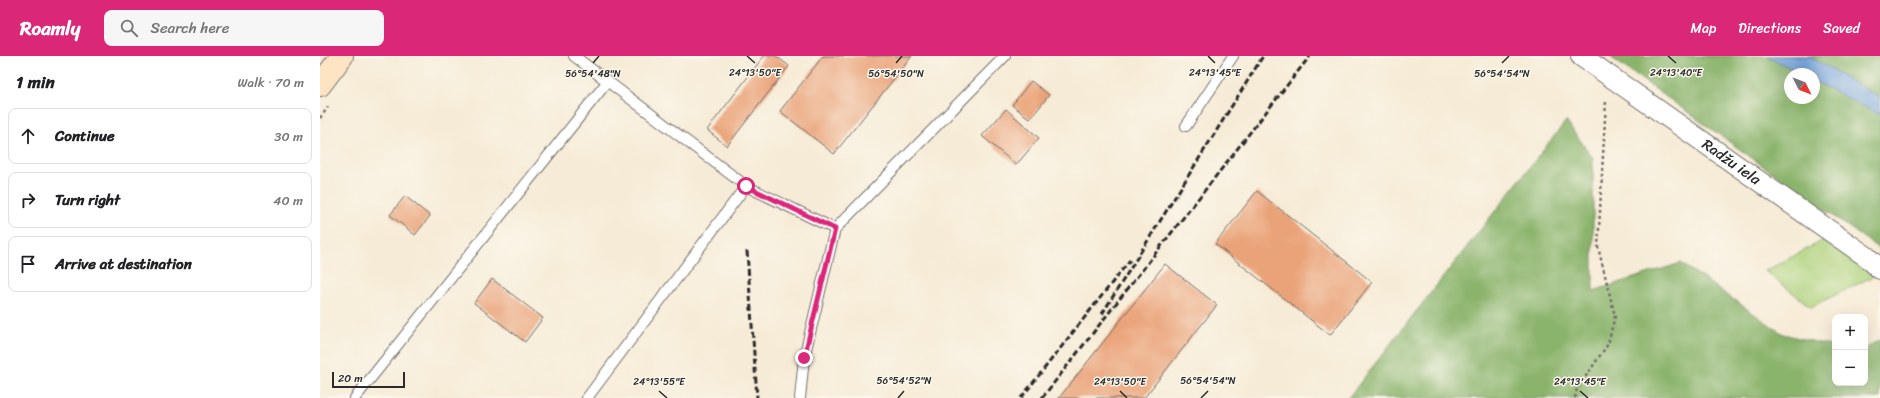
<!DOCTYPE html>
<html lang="en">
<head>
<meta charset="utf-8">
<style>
	body { margin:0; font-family:Sriracha,sans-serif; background:#f6f6f6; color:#202124 }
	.controls { position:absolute; right:12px; bottom:12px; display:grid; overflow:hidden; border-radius:8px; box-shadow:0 4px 16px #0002 }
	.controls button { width:36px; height:36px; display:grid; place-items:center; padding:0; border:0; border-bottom:1px solid #e0e0e0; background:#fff; color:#202124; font:20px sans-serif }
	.compass { position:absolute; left:1464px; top:12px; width:36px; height:36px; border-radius:50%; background:#fff; box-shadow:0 4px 16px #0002; rotate:132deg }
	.scale { position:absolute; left:12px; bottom:10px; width:73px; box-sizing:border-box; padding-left:4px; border:2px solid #2b2b2b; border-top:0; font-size:11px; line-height:14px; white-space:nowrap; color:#2b2b2b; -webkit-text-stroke:3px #fbf7ec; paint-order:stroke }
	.stop { position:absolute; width:12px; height:12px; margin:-9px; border:3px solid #db2777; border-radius:50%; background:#fff }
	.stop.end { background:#db2777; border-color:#fff; box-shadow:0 1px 4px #0008 }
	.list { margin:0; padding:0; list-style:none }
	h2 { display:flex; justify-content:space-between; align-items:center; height:52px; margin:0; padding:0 16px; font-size:17px }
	h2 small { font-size:13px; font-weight:400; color:#757577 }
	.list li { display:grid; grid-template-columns:26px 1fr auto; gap:12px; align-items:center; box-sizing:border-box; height:56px; margin:0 8px 8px; padding:0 8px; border:1px solid #e0e0e0; border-radius:8px }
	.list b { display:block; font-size:15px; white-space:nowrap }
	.list em { font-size:13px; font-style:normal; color:#757577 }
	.icon { flex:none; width:22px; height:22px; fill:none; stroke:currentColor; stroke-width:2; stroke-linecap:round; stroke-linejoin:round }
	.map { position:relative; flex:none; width:1560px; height:342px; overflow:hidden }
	header { display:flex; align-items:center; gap:24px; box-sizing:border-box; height:56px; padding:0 20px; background:#db2777; color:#fff }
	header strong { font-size:19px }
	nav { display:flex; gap:22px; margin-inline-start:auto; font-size:14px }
	.search { width:280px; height:36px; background:#f6f6f6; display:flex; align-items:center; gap:10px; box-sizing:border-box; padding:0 14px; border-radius:8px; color:#757577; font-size:15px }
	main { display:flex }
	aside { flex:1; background:#fff }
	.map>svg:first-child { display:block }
</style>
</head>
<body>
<header>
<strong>Roamly</strong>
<div class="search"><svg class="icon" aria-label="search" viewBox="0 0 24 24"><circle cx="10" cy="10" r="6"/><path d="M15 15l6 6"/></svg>Search here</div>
<nav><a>Map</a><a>Directions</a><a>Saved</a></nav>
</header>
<main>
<aside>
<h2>1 min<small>Walk · 70 m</small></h2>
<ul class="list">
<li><svg class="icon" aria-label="ahead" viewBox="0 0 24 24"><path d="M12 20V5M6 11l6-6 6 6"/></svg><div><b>Continue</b></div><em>30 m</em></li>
<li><svg class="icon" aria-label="right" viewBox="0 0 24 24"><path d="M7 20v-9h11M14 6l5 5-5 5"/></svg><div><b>Turn right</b></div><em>40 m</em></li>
<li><svg class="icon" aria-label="arrive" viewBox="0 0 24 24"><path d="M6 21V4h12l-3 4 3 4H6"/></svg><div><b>Arrive at destination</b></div></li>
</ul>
</aside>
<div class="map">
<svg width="1560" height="342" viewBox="0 0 1560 342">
	<rect width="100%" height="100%" fill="#fbf7ec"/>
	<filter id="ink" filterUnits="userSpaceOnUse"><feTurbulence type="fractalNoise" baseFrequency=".025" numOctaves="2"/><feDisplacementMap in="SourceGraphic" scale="8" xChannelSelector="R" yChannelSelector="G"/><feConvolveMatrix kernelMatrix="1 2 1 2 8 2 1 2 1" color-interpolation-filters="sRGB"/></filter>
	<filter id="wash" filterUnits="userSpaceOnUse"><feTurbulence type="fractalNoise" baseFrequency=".012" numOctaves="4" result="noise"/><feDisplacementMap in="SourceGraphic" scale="16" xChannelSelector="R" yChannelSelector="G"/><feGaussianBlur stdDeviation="0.9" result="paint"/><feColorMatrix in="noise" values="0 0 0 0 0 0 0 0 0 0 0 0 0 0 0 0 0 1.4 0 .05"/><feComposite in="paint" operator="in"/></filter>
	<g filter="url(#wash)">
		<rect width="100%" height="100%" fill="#f6ebd6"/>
		<path fill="#aed27c" stroke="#6c7e54" d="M1506,183L1554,220L1491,251L1445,215Z"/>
		<g fill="#8ab46c" stroke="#5a704c" fill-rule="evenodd">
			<path d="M1289,0H1560V194L1558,192ZM1470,18H1494V42H1470Z"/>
			<path d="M1246,65L1273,102V235L1361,207L1463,278L1515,291V327H1545V293L1560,283V342H1028Z"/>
		</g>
		<path fill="#74a3dd" stroke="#506784" d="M1447,0H1489L1560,42V59L1494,25V18H1482Z"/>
		<g id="blocks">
			<g fill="#eaa378">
				<path d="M444,0H456L469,10L407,90L387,74Z"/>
				<path d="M503,0H592L514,98L460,55Z"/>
				<path d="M711,25L729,39L710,63L692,49Z"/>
				<path d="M686,53L719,82L696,109L662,80Z"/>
				<path d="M937,135L1052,226L1010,279L895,188Z"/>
				<path d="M85,140L110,160L95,179L70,159Z"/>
				<path d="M845,208L897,249L824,342H739Z"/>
				<path d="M172,223L223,262L205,286L154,247Z"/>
			</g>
		</g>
	</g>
	<g filter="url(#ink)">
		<use href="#blocks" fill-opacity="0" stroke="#726e67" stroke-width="1"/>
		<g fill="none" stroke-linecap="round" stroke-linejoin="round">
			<g stroke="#726e67" stroke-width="12">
				<g id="lane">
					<path d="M254,0L426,130L267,342"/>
					<path d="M866,70L913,0"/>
					<path d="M426,130L515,173L685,0"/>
					<path d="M35,342L288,25"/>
					<path d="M480,342L484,302L515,173"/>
				</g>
			</g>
			<g stroke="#726e67" stroke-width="22">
				<g id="street">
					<path id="s1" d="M1261,0L1547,201L1560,213"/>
				</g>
			</g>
			<g stroke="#726e67" stroke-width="24">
				<path id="secondary" d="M0,29L22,0"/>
			</g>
			<g stroke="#726e67" stroke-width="2.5" stroke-dasharray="3 3" stroke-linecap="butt">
				<path d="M0,62L8,51"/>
				<path d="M1255,342L1257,333L1288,288L1295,260L1278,191L1286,45"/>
			</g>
			<use href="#lane" stroke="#fff" stroke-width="10"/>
			<use href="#street" stroke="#fff" stroke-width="20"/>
			<use href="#secondary" stroke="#fde5c4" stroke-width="22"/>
			<g stroke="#2b2b2b" stroke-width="3" stroke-dasharray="6 3" stroke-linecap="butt">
				<path d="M427,195L437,342"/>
				<path d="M782,258L943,0"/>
				<path d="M701,342L810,204"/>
				<path d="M722,342L990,0"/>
			</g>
		</g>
	</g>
	<g fill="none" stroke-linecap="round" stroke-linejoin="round" filter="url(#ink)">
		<path stroke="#db2777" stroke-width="5" d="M426,130L515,173L484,302"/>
	</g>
	<path fill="none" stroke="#2b2b2b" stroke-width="1.5" d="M427,0L435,7M888,0L895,7M1348,0L1356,7M273,7L279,0M576,7L582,0M1182,7L1189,0M339,335L347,342M800,335L807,342M1260,335L1268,342M578,342L584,335M881,342L888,335"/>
	<g text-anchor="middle" stroke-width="3" stroke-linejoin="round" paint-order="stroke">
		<g font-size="15" fill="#2b2b2b" stroke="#fbf7ec">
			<text dy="5" stroke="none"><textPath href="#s1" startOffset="184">Radžu iela</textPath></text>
		</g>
	</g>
	<g font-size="10" text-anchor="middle" fill="#2b2b2b" stroke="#fbf7ec" stroke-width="3" stroke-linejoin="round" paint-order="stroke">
		<text x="895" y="20">24°13'45"E</text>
		<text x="435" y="20">24°13'50"E</text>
		<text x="1356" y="20">24°13'40"E</text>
		<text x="273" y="21">56°54'48"N</text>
		<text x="576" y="21">56°54'50"N</text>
		<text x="1182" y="21">56°54'54"N</text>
		<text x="584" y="328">56°54'52"N</text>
		<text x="888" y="328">56°54'54"N</text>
		<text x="339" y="329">24°13'55"E</text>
		<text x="800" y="329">24°13'50"E</text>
		<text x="1260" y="329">24°13'45"E</text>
	</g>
</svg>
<div class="controls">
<button>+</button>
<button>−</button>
</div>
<svg class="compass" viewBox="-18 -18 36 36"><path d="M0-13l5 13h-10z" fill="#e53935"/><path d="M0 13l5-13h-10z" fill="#757577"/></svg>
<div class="scale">20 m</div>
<div class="stop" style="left:426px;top:130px"></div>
<div class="stop end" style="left:484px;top:302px"></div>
</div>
</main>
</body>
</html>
